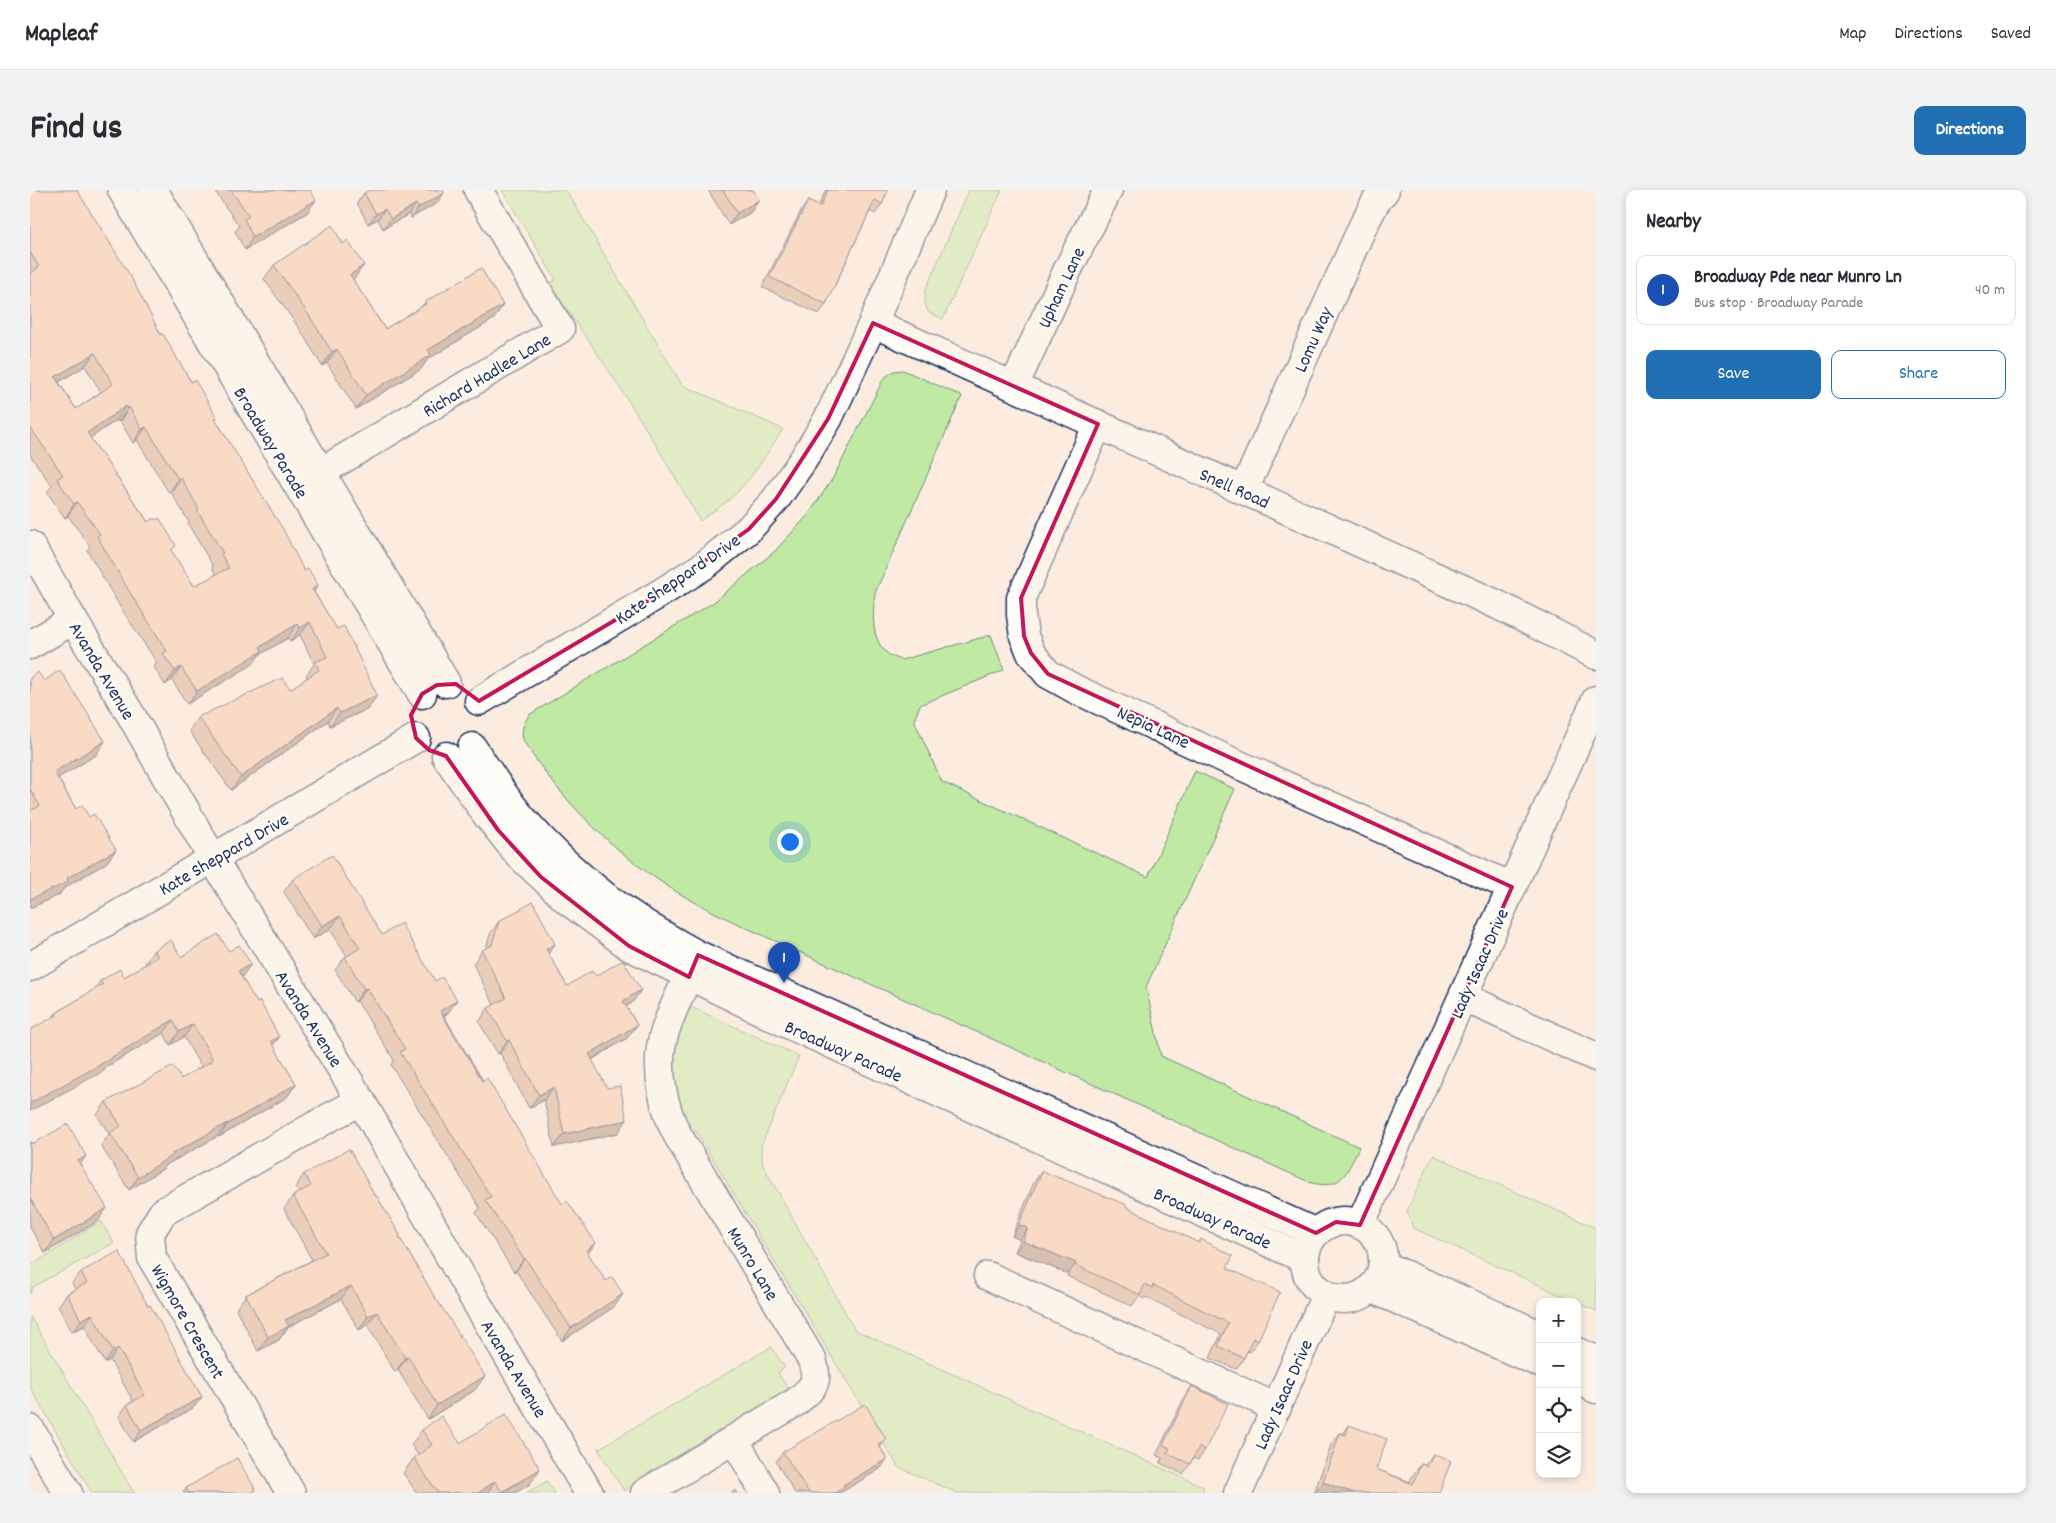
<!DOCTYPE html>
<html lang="en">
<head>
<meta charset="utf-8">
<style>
	body { margin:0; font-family:Dekko,sans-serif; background:#f2f2f3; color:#2b2b33 }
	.controls { position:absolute; right:15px; bottom:15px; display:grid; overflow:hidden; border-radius:10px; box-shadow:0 2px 8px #0003 }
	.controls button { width:45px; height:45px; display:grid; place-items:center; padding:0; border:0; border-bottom:1px solid #e1e1e2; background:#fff; color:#2b2b33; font:25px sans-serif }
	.you { position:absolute; left:759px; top:651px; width:18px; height:18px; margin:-12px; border:4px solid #fff; border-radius:50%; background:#1a73e8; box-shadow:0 0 0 8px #1a73e833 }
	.badge { display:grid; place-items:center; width:32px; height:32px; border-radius:50%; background:#1f6fb2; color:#fff; font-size:16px; font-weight:700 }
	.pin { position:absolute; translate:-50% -41px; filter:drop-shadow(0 1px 2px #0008) }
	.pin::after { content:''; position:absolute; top:26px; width:18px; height:15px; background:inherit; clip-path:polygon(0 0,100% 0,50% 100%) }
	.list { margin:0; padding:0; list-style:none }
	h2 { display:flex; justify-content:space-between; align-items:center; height:65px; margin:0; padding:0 20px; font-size:21px }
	h2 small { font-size:16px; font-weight:400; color:#7c7c81 }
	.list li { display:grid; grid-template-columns:32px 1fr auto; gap:15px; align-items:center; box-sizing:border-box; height:70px; margin:0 10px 10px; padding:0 10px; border:1px solid #e1e1e2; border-radius:10px }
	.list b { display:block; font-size:19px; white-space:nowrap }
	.list p { margin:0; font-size:16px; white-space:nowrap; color:#7c7c81 }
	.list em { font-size:16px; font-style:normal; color:#7c7c81 }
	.actions { display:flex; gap:10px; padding:15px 20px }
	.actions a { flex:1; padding:11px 0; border:1px solid #1f6fb2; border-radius:10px; text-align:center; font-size:18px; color:#1f6fb2 }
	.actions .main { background:#1f6fb2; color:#fff }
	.icon { flex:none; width:28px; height:28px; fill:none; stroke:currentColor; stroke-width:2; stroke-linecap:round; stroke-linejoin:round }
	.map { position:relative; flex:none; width:1566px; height:1303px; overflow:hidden; border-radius:10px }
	header { display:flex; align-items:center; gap:30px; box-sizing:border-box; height:70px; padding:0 25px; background:#fff; border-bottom:1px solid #e1e1e2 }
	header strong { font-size:24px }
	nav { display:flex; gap:28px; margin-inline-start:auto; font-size:18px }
	.intro { display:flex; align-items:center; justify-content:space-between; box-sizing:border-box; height:120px; padding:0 30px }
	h1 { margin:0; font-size:35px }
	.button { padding:12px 22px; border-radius:10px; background:#1f6fb2; color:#fff; font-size:18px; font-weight:700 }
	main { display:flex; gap:30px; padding:0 30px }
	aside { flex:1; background:#fff; border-radius:10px; box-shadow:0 2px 8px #0003 }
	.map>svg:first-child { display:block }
</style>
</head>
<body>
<header>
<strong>Mapleaf</strong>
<nav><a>Map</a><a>Directions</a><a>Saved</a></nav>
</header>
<div class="intro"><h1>Find us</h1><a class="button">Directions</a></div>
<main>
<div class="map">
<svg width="1566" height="1303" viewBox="0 0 1566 1303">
	<rect width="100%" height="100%" fill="#fbecdf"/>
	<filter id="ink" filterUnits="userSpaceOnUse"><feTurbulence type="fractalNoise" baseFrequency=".02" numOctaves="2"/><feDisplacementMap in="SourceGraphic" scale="10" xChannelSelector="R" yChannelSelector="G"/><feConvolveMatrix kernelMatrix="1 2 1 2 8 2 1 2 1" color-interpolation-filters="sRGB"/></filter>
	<g filter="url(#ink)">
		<g fill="#c0e9a4" stroke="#6e8c81">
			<path d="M472,0H536L652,195L753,239C737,264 721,291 698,311C689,318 679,324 670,331C624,249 574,169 518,94L526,90Z"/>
			<path d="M939,0H972L913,129L898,122L895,113V101Z"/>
			<path d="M873,180L932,206L845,403C843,422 840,449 857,463C860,466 867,468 871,470L961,445L974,480L890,515L884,530L912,592L1118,687L1165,581L1205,599L1116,797L1131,866L1329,957C1317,982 1312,1002 1279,992L776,765C735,746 692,728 652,705C589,668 533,613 494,552C490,541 493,535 499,525L684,412L745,361L779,324L803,288L854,188L864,181Z"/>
			<path d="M659,816L769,866L731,956L733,975L825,1140L1174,1297L1172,1303H927L868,1277L666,941L660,945L645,920L641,853Z"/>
			<path d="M1403,965L1566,1038V1121L1383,1038L1377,1021Z"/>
			<path d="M71,1031L84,1053L3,1097L0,1104V1074L7,1072Z"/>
			<path d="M0,1126L104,1303H105H62L0,1197Z"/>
			<path d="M741,1157L755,1177L748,1183L761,1203L594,1301L568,1259Z"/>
			<path d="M517,1291L525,1303H496Z"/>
		</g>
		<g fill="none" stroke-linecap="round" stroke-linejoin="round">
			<g stroke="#1b2f5e" stroke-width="31">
				<g id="minor">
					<path d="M92,0L392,504"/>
					<path d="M123,0L416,493"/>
					<path d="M843,133L1468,415L1566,465"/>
					<path d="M984,196L1039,77L1078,0"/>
					<path d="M1068,234L991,408V425L994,446L1001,463L1018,484L1045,499L1198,570L1482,697"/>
					<path d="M276,291L530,139L448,0"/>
					<path d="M1214,300L1333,36L1345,13L1355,0"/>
					<path d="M0,355L43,430L101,525L183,669L331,911L442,1105L559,1303"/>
					<path d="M0,455L43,430"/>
					<path d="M449,511L629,404L675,375L719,339L746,309L773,270L798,229L843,133L900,0"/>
					<path d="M442,557C458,580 473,606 492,628C545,689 598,727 668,765L1286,1043"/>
					<path d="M416,566L456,624L489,665L537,710L599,756L762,836L1275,1069"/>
					<path d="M0,777L386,548"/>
					<path d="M1433,807L1566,867"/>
					<circle cx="1314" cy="1070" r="39"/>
					<path d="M1330,1035L1566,510"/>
					<path d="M1353,1075L1510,1145"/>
					<path d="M958,1086L1247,1218"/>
					<path d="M1341,1098L1510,1173"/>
					<path d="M1547,1162L1566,1170"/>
					<path d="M1547,1190L1566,1199"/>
					<path d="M704,1249L735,1303"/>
					<path d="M261,1303L122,1068L120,1043L133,1022L302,926L331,911"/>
					<path d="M615,1303L766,1212C783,1197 790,1194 782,1170L647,944C634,919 627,886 631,857C635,832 655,794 666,770"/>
					<path d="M1208,1303L1296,1105"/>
				</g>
			</g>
			<g stroke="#1b2f5e" stroke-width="31">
				<path id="major" d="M0,1239L38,1303"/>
			</g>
			<use href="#minor" stroke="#fdfcf7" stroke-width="28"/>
			<use href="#major" stroke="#fdfcf7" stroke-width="28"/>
		</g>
		<g fill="#d4a98f" stroke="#1b2f5e" fill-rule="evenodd">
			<path d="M0,0L131,145L186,230L274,381L288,395L284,402L347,505L338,519L300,536L298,531L201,600L159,541L168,527L260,499L277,488L276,486L284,474L270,445L260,451L258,448L229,465L223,474L157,514L142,490L135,495L124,477L127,473L89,415L57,360L60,356L38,326L35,328L17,302L22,296L0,265ZM55,176L71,202L46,219L29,192ZM87,230L88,232L90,231L103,253L107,250L139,303L141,302L159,332L158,334L183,376L182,377L186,385L164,396L142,362L118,332L60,248Z"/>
			<path d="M184,0H280L278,22L215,60L205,42L209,36Z"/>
			<path d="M678,0H723L729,10L721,22L699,35Z"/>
			<path d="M796,0H858L852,14L845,24L840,21L796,114L789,124L732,97L771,21L778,11L788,16Z"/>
			<path d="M334,3L407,13L381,28L379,24L353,39L348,29L338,34L327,13Z"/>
			<path d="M244,75L324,89L323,90L355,139L391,117L395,112L464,129L398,169L391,179L326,219L297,173L292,176L269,138L234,89Z"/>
			<path d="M0,488L14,491L66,565L28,588L46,619L59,627L86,660L76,673L34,698L29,705L0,718Z"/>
			<path d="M263,689L352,745L418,823L414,826L558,1064L576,1091L593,1104L584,1117L532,1151L486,1081L484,1082L446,1023L450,1018L361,875L364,870L327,811L325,812L305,780L315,767L317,766L300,739L283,749L254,702Z"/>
			<path d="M469,731L518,764L537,796L566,786L611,800L602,813L596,816L607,835L597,848L562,870L588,943L524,957L514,910L499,918L470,863L468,864L449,832L458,818L464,815L443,774L452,760L456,759L460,744Z"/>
			<path d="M124,760L151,767L212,787H211L227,813L249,847L243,855L266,894L257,907L189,947L188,946L136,975L134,978L99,1000L71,956L79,944L67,925L76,912L151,889L171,877L154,847L140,855L134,843L76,877L74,881L23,827L26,823L65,799L70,791L94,787L116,774L115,773Z"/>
			<path d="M0,951L2,954L50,974L68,1031L15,1063L0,1037Z"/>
			<path d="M1012,981L1096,1017L1168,1053L1171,1049L1197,1078L1228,1151L1220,1162L1217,1161L1214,1168L1206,1179L1180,1168L1191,1144L1116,1107L1114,1109L1109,1106L1102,1116L1037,1086L1038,1084L985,1062L990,1050L982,1046L1004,992Z"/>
			<path d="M274,984L345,1006L370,1045L369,1046L445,1200L398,1229L368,1180L365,1182L337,1135L329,1140L311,1109L258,1137L249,1150L228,1161L206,1119L216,1105L282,1070L254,1019L263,1006L268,1003L265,998Z"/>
			<path d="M51,1082L118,1116L172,1207L163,1218L103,1252L89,1226L97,1215L103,1211L80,1170L75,1173L54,1136L42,1142L28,1116L37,1104L45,1099L42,1093Z"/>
			<path d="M1162,1196L1175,1260L1168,1270L1163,1268L1160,1274L1153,1284L1130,1273L1133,1268L1126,1265L1155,1206Z"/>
			<path d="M1319,1235L1346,1279L1380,1292L1382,1286L1391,1274L1395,1275L1403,1264L1409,1303H1284L1301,1255L1310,1243L1313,1244Z"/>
			<path d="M392,1240L430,1253L500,1294L485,1303H387L373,1283L384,1268L388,1265L381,1255Z"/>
			<path d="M856,1249L850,1257L857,1269L850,1279L810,1303H765L746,1272L753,1262Z"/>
			<path d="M156,1298L224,1303H153Z"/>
		</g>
		<g fill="#ac8a74" stroke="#1b2f5e">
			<path d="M414,3L407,13L381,28L388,18Z"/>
			<path d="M286,10L278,22L215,60L223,47Z"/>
			<path d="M729,10L721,22L699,35L707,23Z"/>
			<path d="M386,14L379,24L353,39L361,29Z"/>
			<path d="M355,19L348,29L338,34L346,24Z"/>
			<path d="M334,75L324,89L310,99L320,85Z"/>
			<path d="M473,115L464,129L398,169L391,179L326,219L336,205L398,160Z"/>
			<path d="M307,159L297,173L292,176L302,162Z"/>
			<path d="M65,163L55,176L15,200L25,187Z"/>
			<path d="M96,216L87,230L47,257L57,243Z"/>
			<path d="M99,217L90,231L88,232L98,218Z"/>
			<path d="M116,237L107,250L103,253L112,239Z"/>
			<path d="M151,288L141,302L139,303L148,289Z"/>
			<path d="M47,312L38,326L35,328L44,314Z"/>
			<path d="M288,395L279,409L282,399Z"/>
			<path d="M280,432L270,445L260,451L270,438Z"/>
			<path d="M267,434L258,448L229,465L223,474L157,514L167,501L230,457Z"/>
			<path d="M151,477L142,490L135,495L145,481Z"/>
			<path d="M347,505L338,519L300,536L310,523Z"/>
			<path d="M307,518L298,531L201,600L211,587Z"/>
			<path d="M75,551L66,565L15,596L24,582Z"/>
			<path d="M86,660L76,673L34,698L29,705L0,718V709Z"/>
			<path d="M310,726L300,739L283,749L292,736Z"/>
			<path d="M525,754L516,767V759Z"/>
			<path d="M221,774L212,787L199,794L208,781Z"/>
			<path d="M337,798L327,811L325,812L334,799Z"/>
			<path d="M611,800L602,813L583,824L593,811Z"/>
			<path d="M427,810L418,823L401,834L410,821Z"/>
			<path d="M143,830L134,843L76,877L74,881L0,921V913Z"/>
			<path d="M163,834L154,847L140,855L149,842Z"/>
			<path d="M607,835L597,848L549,877L559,864Z"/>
			<path d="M249,847L240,860L241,851Z"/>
			<path d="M479,850L470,863L468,864L477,851Z"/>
			<path d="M266,894L257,907L189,947L198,934Z"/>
			<path d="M524,897L514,910L499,918L509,905Z"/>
			<path d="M597,930L588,943L524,957L534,944Z"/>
			<path d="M197,933L188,946L136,975L134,978L99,1000L108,987L142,964Z"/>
			<path d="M56,966L47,979L48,971Z"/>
			<path d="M77,1018L68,1031L15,1063L24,1050Z"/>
			<path d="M989,1035L998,1038L990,1050L982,1046Z"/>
			<path d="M993,1051L1046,1073L1038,1084L985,1062Z"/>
			<path d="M566,1053L556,1066V1060Z"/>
			<path d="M495,1068L486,1081L484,1082L494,1069Z"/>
			<path d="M321,1096L311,1109L258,1137L249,1150L228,1161L238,1147L255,1130Z"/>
			<path d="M593,1104L584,1117L532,1151L541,1138Z"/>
			<path d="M347,1122L337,1135L329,1140L338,1126Z"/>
			<path d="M62,1124L54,1136L42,1142L51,1130Z"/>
			<path d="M88,1158L80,1170L75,1173L83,1161Z"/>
			<path d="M378,1166L368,1180L365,1182L375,1168Z"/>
			<path d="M455,1186L445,1200L398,1229L407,1215Z"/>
			<path d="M172,1207L163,1218L103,1252L111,1240Z"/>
			<path d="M856,1249L849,1259L848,1254Z"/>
			<path d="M857,1269L850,1279L810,1303H805L813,1295Z"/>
			<path d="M510,1279L500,1294L485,1303H472Z"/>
			<path d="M465,1291L457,1303H448Z"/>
			<path d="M1293,1292L1324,1303H1285Z"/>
		</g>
		<g fill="#f6c5a6" stroke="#1b2f5e" fill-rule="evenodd">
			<path d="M0,0H47L101,87L131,145L133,144L161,192L165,190L187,228L185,229L254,341L274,381L278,378L288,395L282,399L307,439L314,436L347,505L310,523L307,518L211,587L168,527L252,488L260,499L289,480L285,472L297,467L280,432L270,438L267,434L230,457L232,461L167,501L151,477L145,481L133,464L137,461L99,401L67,346L70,344L47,312L44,314L27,289L33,285L0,237V84L9,77L0,62ZM65,163L83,194L46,219L25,187ZM96,216L98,218L99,217L112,239L116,237L148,289L151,288L169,319L167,320L193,363L191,364L199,378L164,396L141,360L146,356L130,329H122L118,332L57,243Z"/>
			<path d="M201,0H280L286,10L223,47L214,29L219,26Z"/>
			<path d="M340,0H413L414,3L388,18L386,14L361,29L355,19L346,24L334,3Z"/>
			<path d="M693,0H723L729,10L707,23Z"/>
			<path d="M798,0H858L852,14L845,10L796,114L739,87L778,11L790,17Z"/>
			<path d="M302,35L313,54L317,50L334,75L320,85L355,139L396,114L395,112L451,78L473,115L398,160L401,165L336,205L307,159L302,162L278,124L244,75Z"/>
			<path d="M30,480L75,551L24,582L46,619L52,615L59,627L64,624L86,660L37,688L38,692L0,709V621L10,616L0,599V488L8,482L14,491Z"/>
			<path d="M302,665L352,745L371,733L405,791L412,787L427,810L410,821L452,891L457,888L532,1014L537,1011L566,1053L556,1060L576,1091L582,1087L593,1104L541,1138L495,1068L494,1069L455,1010L461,1007L370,862L375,859L337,798L334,799L315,767L330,758L310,726L292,736L263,689Z"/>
			<path d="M503,712L525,754L516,759L537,796L562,781L566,786L593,770L611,800L593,811L607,835L559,864L577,898L590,896L597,930L534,944L524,897L509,905L479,850L477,851L458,818L476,808L452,760L462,755L469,731Z"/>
			<path d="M188,744L199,761L209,755L221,774L208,781L227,813L230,811L249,847L241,851L266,894L198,934L197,933L142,964L143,965L108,987L80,943L91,936L76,912L143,876L151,889L183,870L163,834L149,842L143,830L82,867V868L0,913V840L27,825L26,823L73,794L70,791L90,779L94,787L128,767L124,760L141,750L151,767Z"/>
			<path d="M38,934L56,966L48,971L77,1018L24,1050L0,1008V951L2,954Z"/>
			<path d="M319,959L345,1006L346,1005L370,1045L369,1046L407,1111H408L455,1186L407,1215L378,1166L375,1168L347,1122L338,1126L321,1096L255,1130L259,1136L238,1147L216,1105L296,1063L263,1006L281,996L274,984Z"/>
			<path d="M1012,981L1097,1015L1096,1017L1169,1053L1171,1049L1203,1066L1197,1078L1250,1102L1228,1151L1223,1148L1214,1168L1188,1156L1198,1133L1123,1095L1122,1098L1115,1094L1110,1105L1045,1075L1046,1073L993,1051L998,1038L989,1035Z"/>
			<path d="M89,1061L118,1116L120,1115L172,1207L111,1240L97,1215L115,1205L88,1158L83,1161L62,1124L51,1130L37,1104L57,1093L51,1082Z"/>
			<path d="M1162,1196L1198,1214L1175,1260L1169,1257L1160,1274L1137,1263L1140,1258L1133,1255Z"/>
			<path d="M835,1214L856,1249L848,1254L857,1269L813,1295L814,1297L805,1303H779L753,1262Z"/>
			<path d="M476,1224L510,1279L472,1302L465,1291L448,1303H427L426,1301L424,1303H408L384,1268L402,1255L392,1240L411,1226L430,1253Z"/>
			<path d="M1319,1235L1357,1249L1346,1279L1383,1294L1391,1274L1398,1277L1403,1264L1421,1271L1409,1303H1324L1293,1292L1310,1243L1316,1245Z"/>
			<path d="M207,1268L226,1300L221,1303H159L156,1298Z"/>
			<path d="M705,1300L707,1303H701Z"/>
		</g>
	</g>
	<path d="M0 0H1566V1303H0ZM843,133L1068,234L991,408L994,446L1001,463L1018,484L1482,697L1330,1035L1306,1032L1286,1043L668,765L659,787L599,756L511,687L468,640L416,566L399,560L386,548L381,525L392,504L407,495L426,494L449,511L629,404L719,339L746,309L798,229Z" fill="#fbecdf" fill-opacity=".55" fill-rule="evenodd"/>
	<path fill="none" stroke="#c2185b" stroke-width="4" stroke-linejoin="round" d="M843,133L1068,234L991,408L994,446L1001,463L1018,484L1482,697L1330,1035L1306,1032L1286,1043L668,765L659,787L599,756L511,687L468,640L416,566L399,560L386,548L381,525L392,504L407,495L426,494L449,511L629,404L719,339L746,309L798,229Z"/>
	<g text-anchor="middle" stroke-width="4.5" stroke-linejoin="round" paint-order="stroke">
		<g font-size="19" fill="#1b2f5e" stroke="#fdfcf7">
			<text transform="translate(1030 97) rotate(-65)" y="7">Upham Lane</text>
			<text transform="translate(1282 149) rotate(-66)" y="7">Lomu Way</text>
			<text transform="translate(456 184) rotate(-31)" y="7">Richard Hadlee Lane</text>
			<text transform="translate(242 252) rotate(59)" y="7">Broadway Parade</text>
			<text transform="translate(1205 297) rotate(24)" y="7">Snell Road</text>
			<text transform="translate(647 388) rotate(-34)" y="7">Kate Sheppard Drive</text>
			<text transform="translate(73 480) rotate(59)" y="7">Avanda Avenue</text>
			<text transform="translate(1124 536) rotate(25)" y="7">Nepia Lane</text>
			<text transform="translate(193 663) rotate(-30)" y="7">Kate Sheppard Drive</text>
			<text transform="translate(1448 773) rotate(-66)" y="7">Lady Isaac Drive</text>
			<text transform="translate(280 828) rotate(58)" y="7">Avanda Avenue</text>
			<text transform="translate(814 860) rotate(24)" y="7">Broadway Parade</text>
			<text transform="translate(1183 1027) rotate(24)" y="7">Broadway Parade</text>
			<text transform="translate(724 1073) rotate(59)" y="7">Munro Lane</text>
			<text transform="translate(159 1131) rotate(60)" y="7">Wigmore Crescent</text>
			<text transform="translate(485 1178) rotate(59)" y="7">Avanda Avenue</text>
			<text transform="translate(1252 1204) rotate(-66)" y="7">Lady Isaac Drive</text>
		</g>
	</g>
</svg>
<div class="controls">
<button>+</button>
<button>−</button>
<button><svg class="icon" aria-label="locate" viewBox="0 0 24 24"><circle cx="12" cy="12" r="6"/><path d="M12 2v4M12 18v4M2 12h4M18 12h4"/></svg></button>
<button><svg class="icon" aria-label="layers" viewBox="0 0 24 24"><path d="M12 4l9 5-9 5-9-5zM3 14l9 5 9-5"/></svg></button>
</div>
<div class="you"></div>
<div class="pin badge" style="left:754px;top:793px;background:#1a4fb4">1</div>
</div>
<aside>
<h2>Nearby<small></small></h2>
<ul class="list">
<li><span class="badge" style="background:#1a4fb4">1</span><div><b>Broadway Pde near Munro Ln</b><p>Bus stop · Broadway Parade</p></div><em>40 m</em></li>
</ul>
<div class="actions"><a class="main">Save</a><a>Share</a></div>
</aside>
</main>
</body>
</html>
